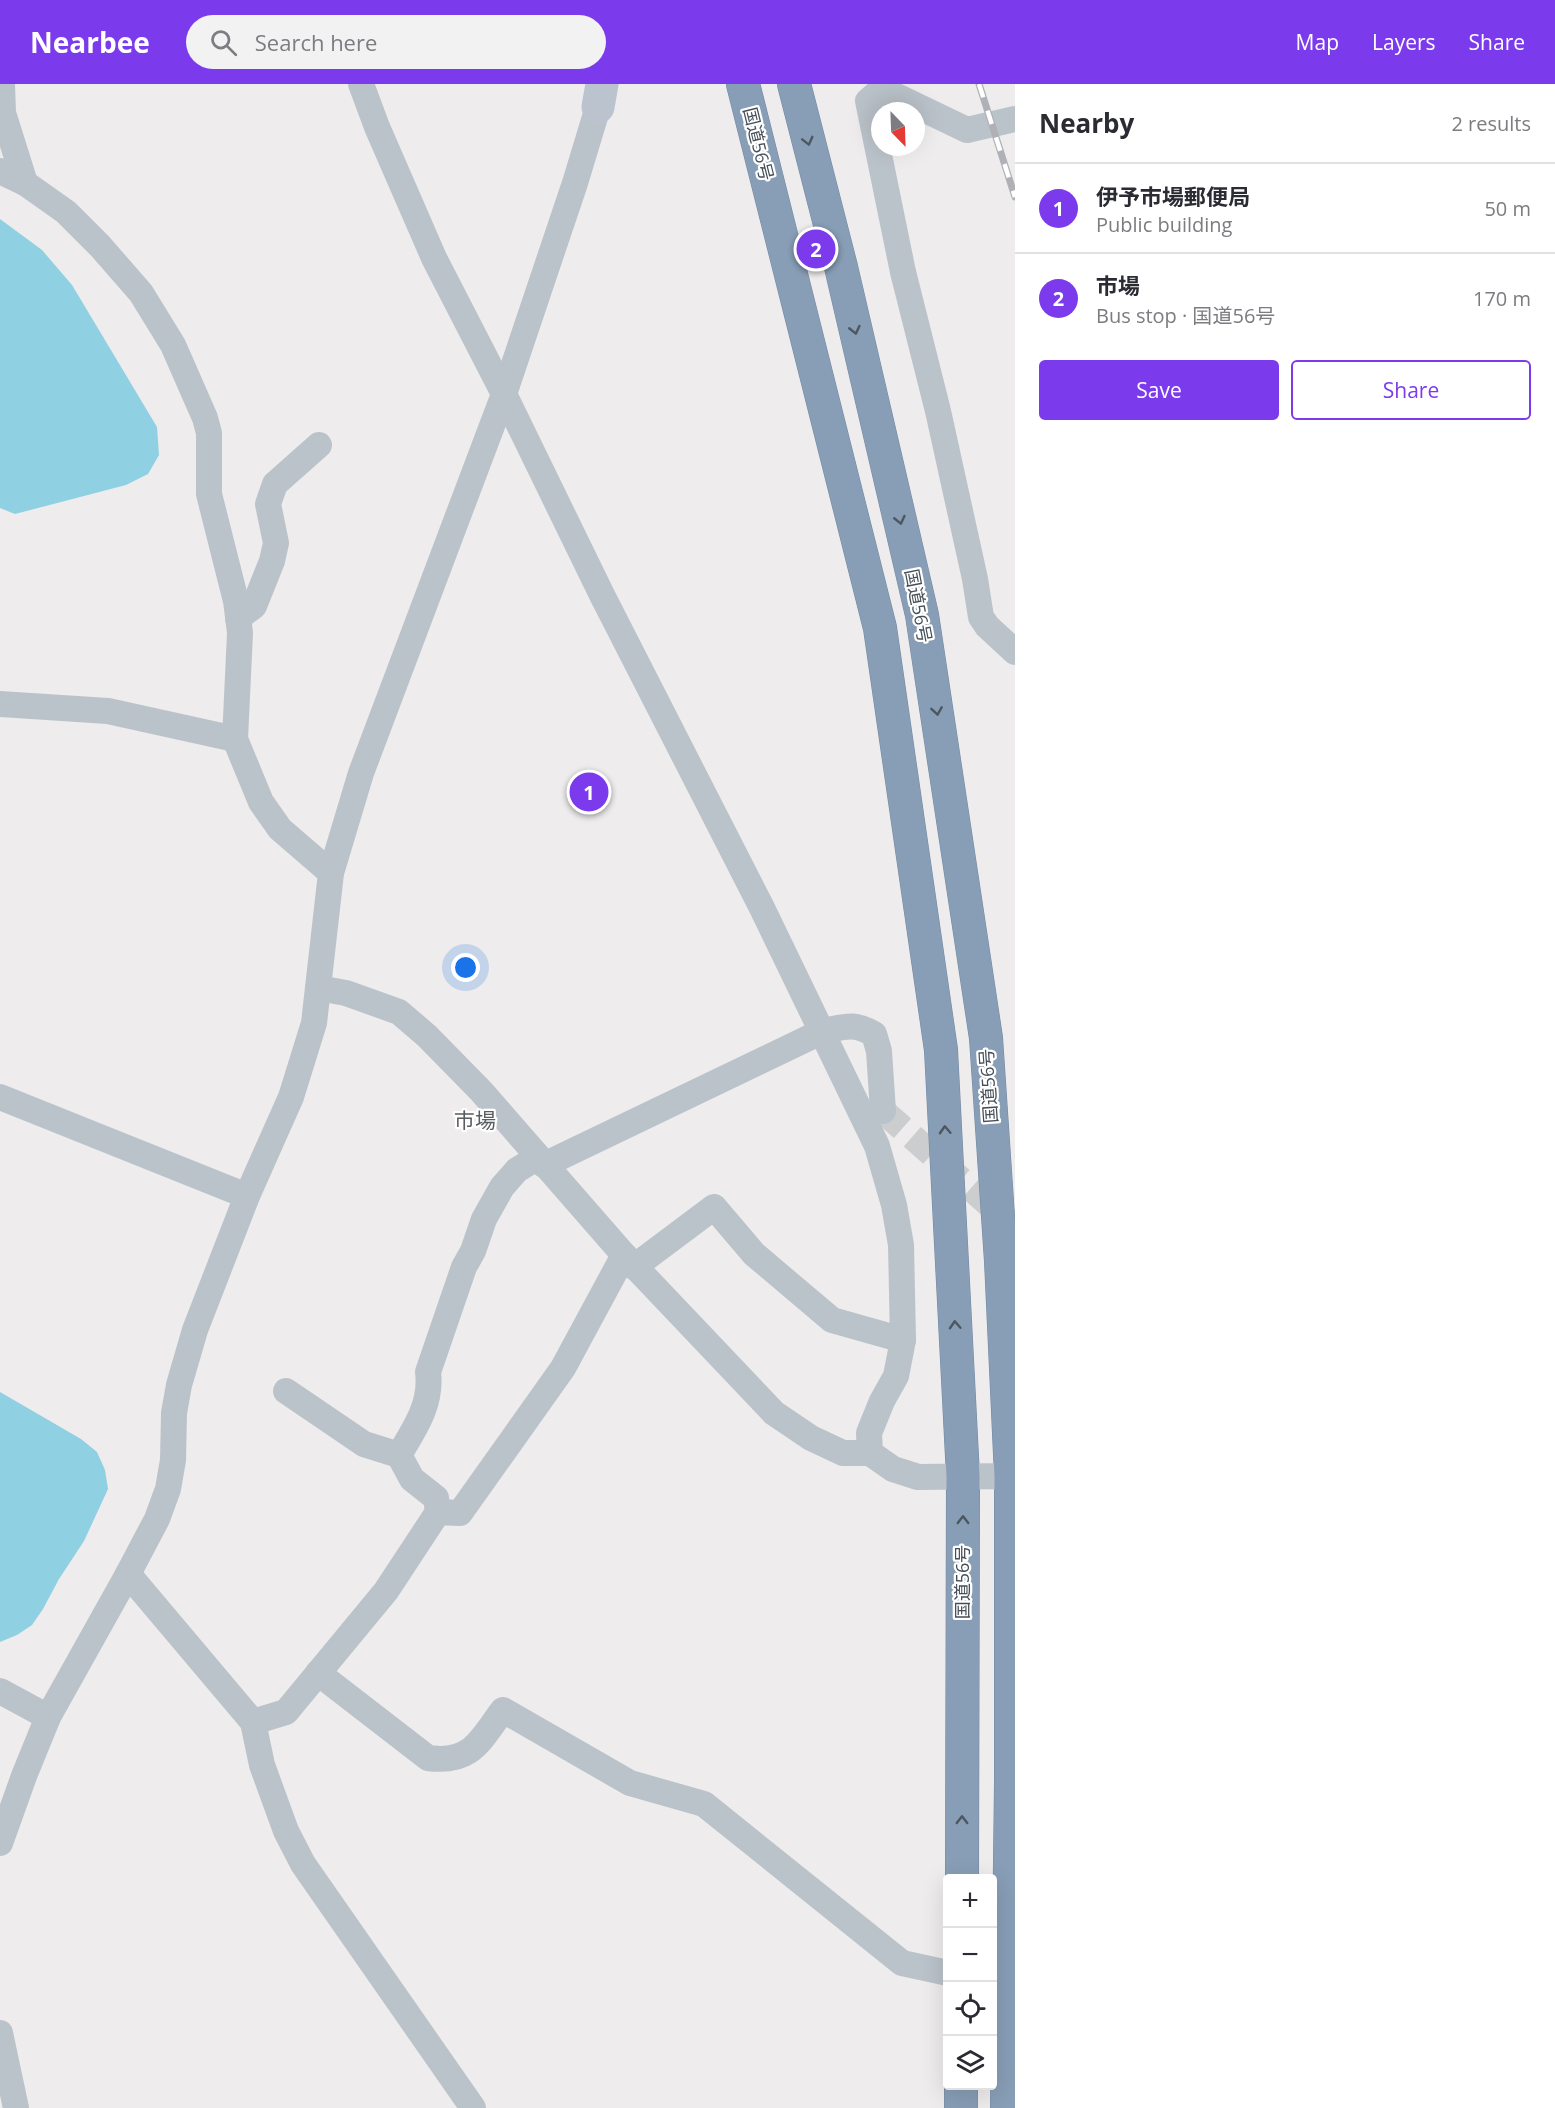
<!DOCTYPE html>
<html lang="en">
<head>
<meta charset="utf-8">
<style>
	body { margin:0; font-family:"Open Sans","Noto Sans JP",sans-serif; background:#f2f2f3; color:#2b2b33 }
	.controls { position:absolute; right:18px; bottom:18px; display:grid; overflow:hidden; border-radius:6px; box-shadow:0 6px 24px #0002 }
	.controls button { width:54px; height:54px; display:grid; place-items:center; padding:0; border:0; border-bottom:2px solid #e1e1e2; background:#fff; color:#2b2b33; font:30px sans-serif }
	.compass { position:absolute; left:871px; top:18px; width:54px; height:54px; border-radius:50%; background:#fff; box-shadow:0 6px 24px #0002; rotate:157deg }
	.you { position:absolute; left:466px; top:884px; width:21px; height:21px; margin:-15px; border:4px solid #fff; border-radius:50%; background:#1a73e8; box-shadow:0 0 0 9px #1a73e833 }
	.badge { display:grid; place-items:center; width:39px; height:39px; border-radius:50%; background:#7c3aed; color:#fff; font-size:20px; font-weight:700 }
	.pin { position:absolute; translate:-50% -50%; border:3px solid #fff; box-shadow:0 2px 6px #0006 }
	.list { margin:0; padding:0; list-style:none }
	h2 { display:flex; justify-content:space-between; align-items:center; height:78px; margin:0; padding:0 24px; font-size:26px }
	h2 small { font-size:20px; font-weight:400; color:#7c7c81 }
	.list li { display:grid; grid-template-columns:39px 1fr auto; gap:18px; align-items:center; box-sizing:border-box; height:90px; padding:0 24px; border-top:2px solid #e1e1e2 }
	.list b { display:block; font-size:22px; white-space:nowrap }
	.list p { margin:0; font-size:20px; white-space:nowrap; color:#7c7c81 }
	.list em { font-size:20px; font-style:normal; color:#7c7c81 }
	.actions { display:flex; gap:12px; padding:18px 24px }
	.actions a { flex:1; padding:14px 0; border:2px solid #7c3aed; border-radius:6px; text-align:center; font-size:21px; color:#7c3aed }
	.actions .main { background:#7c3aed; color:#fff }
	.icon { flex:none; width:33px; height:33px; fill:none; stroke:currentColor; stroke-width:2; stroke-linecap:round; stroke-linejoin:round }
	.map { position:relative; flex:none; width:1015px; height:2024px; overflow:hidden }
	header { display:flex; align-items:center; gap:36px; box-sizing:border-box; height:84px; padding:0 30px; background:#7c3aed; color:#fff }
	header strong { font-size:28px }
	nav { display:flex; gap:33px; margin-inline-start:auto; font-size:21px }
	.search { width:420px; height:54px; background:#f2f2f3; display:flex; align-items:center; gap:15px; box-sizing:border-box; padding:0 21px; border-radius:33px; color:#7c7c81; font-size:22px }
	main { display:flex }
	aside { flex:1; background:#fff }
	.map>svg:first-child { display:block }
</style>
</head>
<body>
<header>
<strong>Nearbee</strong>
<div class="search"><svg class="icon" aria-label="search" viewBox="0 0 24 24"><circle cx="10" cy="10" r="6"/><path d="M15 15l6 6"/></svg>Search here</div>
<nav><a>Map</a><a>Layers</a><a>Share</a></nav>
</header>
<main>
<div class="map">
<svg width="1015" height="2024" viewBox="0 0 1015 2024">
	<rect width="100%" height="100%" fill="#eeecec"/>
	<g fill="#8fd0e2">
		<path d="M0,135L42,166L72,201L157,343L159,371L148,390L126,401L15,430L0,424Z"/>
		<path d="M0,1308L81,1355L97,1368L105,1386L108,1405L84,1457L59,1495L43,1525L32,1541L17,1551L0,1558Z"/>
	</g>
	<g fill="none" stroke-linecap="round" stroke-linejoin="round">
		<path stroke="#cccdce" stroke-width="26" stroke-dasharray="26 13" stroke-linecap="butt" d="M883,1027L1007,1136"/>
		<g stroke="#7389a2" stroke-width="34">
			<g id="highway">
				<path d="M743,0L880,544L941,966L963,1392L962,1794"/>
				<path d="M794,0L841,183L922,531L986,954L1001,1177L1011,1392V1697L1007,2024"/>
				<path d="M961,2024V2002"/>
			</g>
		</g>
		<g stroke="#bbc3ca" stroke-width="26">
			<path d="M2,0L3,29L25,99"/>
			<path d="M361,0L377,43L434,174L504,310L602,511L762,824L877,1062L894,1121L901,1161L903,1256L896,1292L882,1317L869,1349L870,1369L893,1385L918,1393L1015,1392"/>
			<path d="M1015,35L967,46L888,8L876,10L868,17L903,188L938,327L975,495L981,533L987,542L1015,568"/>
			<path d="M0,87L25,99L66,128L100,162L141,209L173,261L205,334L209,349V410L236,517L240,549L235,655L261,718L280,745L331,789"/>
			<path d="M238,534L254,522L272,477L276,459L268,420L275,400L319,361"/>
			<path d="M0,620L108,627L235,655"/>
			<path d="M318,904L346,909L399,928L427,952L481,1007L624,1171L774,1329L811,1354L843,1369H870"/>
			<path d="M0,1013L247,1112"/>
			<path d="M544,1081L823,947C845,943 853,938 874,950L879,967L883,1027"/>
			<path d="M634,1183L714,1123L754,1170L832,1236L903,1256"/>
			<path d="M286,1307L364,1360L399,1371L412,1395L436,1414L438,1428"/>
			<path d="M399,1371C415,1344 432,1320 428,1288L464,1183L473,1167L484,1135L502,1103L517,1086L538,1073"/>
			<path d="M128,1490L253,1638L262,1681L286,1747L303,1780L473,2024"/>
			<path d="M318,1589L428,1674C472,1680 480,1656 503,1626L630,1699L704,1720L902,1879L948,1889"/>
			<path d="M0,1607L48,1633"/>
			<path d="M253,1638L286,1628L386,1507L438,1428L460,1429L563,1284L624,1171"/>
			<path d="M0,1759L24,1692L48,1633L128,1490L157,1435L168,1405L173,1376L174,1329L179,1301L195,1246L247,1112L291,1013L314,939L331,789L361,689L504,310L575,99L598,23"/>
			<path d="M0,1949L16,2024"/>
		</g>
		<path stroke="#bbc4ce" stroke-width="33" d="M598,23L602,0"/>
		<use href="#highway" stroke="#889eb6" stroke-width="33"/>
		<g stroke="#afb1b6" stroke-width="7">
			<path id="rail" d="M979,0L1015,113"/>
		</g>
		<use href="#rail" stroke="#fff" stroke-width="4.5" stroke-dasharray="14" stroke-linecap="butt"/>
	</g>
	<defs><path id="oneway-chevron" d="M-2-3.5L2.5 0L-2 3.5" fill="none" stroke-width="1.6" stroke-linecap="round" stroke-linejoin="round" transform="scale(1.5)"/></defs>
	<g stroke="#4d5760">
		<use href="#oneway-chevron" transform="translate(808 57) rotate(76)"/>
		<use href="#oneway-chevron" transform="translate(855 246) rotate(77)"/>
		<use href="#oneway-chevron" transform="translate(900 436) rotate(77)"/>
		<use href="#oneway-chevron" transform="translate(937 627) rotate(81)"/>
		<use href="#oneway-chevron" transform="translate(945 1046) rotate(-93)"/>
		<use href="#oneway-chevron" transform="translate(955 1241) rotate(-93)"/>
		<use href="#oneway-chevron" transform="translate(963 1436) rotate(-90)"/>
		<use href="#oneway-chevron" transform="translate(962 1736) rotate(-90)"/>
	</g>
	<g text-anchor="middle" stroke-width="4.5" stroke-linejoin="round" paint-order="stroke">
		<g font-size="18" fill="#464f57" stroke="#fff">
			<text transform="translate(758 60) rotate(76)" y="6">国道56号</text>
			<text transform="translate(918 522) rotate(79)" y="6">国道56号</text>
			<text transform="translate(989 1002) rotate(-94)" y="6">国道56号</text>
			<text transform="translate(963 1498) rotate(-90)" y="6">国道56号</text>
		</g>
		<g font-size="21" fill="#595c60" stroke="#fff">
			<text x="475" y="1044">市場</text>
		</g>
	</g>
</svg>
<div class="controls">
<button>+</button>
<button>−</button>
<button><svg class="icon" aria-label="locate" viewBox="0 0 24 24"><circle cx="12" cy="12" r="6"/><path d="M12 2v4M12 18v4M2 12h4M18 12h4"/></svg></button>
<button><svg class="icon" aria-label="layers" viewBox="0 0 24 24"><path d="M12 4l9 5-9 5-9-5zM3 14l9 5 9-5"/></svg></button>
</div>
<svg class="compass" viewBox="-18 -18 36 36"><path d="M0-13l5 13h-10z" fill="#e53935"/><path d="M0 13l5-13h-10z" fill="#7c7c81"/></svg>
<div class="you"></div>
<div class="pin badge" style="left:589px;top:708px">1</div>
<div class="pin badge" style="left:816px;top:165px">2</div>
</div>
<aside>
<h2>Nearby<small>2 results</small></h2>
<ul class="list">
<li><span class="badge">1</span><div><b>伊予市場郵便局</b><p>Public building</p></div><em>50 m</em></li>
<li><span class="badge">2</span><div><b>市場</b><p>Bus stop · 国道56号</p></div><em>170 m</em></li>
</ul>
<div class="actions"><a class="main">Save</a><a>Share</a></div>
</aside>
</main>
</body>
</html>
